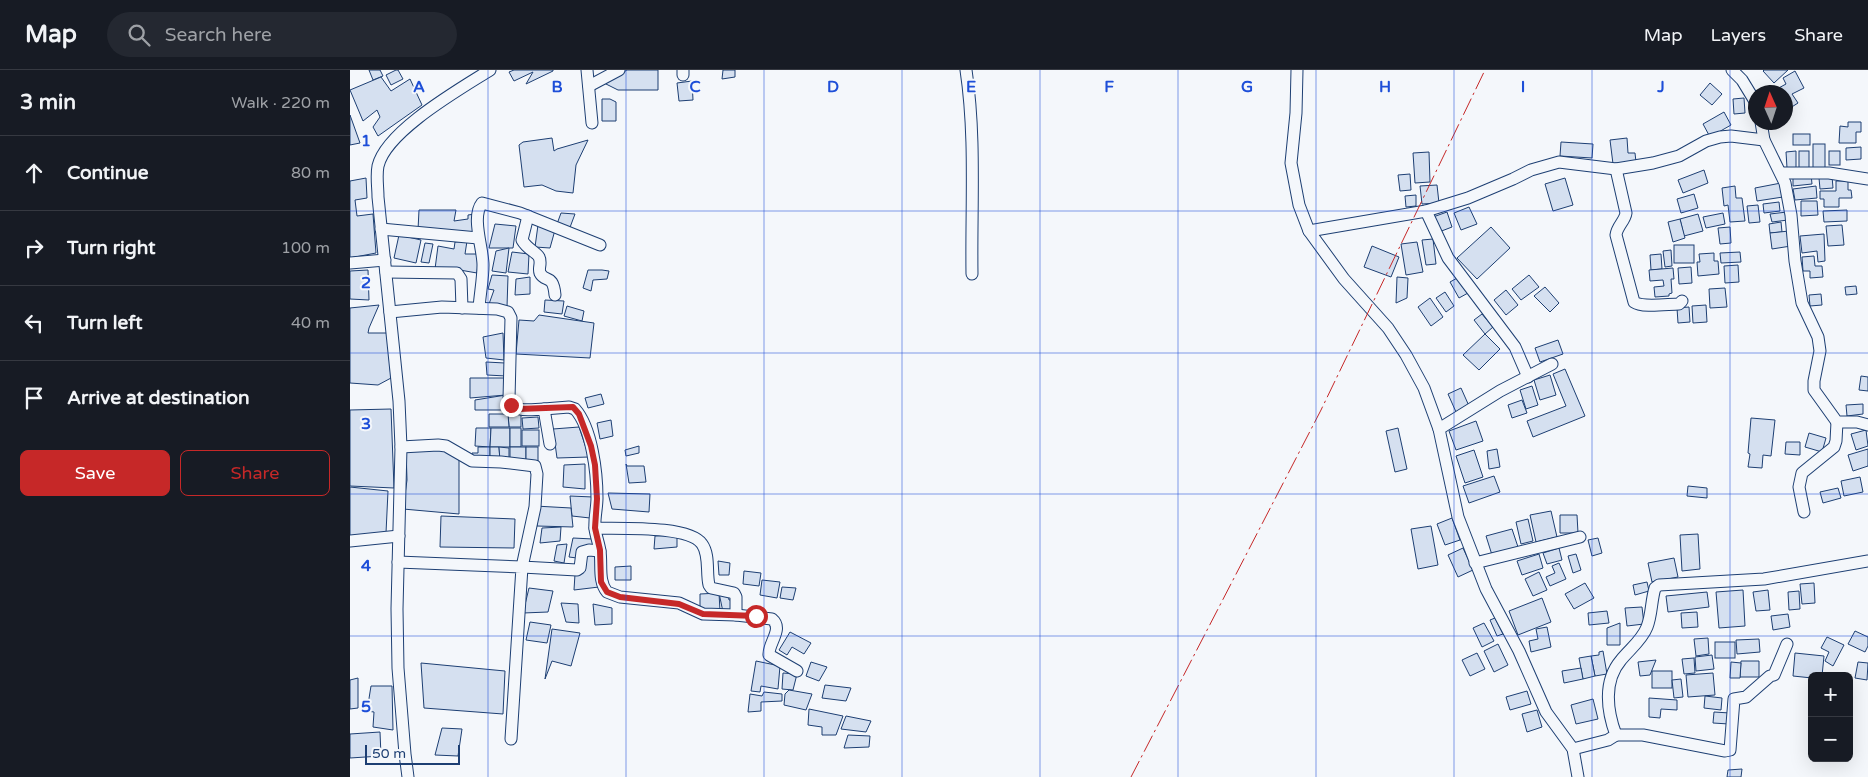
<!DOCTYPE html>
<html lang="en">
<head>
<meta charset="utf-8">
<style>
	body { margin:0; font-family:"Varela Round",sans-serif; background:#242831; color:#f1f3f6 }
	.controls { position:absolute; right:15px; bottom:15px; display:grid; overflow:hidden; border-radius:8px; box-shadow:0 5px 20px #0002 }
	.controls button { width:45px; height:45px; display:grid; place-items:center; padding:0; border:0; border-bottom:1px solid #363941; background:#171b24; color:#f1f3f6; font:25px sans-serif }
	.compass { position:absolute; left:1398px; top:15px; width:45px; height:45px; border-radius:50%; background:#171b24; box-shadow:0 5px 20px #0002; rotate:357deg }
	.scale { position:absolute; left:15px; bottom:12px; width:95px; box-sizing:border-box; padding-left:5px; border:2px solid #1d3f73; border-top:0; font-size:14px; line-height:18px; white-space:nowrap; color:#1d3f73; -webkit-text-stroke:4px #f4f7fb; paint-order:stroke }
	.stop { position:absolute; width:15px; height:15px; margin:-11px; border:4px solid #c62828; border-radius:50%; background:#fff }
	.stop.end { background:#c62828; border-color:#fff; box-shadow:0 1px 5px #0008 }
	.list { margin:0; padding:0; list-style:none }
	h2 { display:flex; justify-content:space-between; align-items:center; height:65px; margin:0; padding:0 20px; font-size:21px }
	h2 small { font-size:16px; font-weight:400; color:#9ea1a6 }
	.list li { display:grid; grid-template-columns:32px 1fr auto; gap:15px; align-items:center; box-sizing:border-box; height:75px; padding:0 20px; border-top:1px solid #363941 }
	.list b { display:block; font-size:19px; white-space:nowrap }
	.list em { font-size:16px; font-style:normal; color:#9ea1a6 }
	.actions { display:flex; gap:10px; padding:15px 20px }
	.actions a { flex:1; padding:11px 0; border:1px solid #c62828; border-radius:8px; text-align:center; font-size:18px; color:#c62828 }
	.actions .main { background:#c62828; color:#fff }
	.icon { flex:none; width:28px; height:28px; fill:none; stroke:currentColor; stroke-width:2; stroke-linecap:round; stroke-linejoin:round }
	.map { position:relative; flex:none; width:1518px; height:707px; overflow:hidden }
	header { display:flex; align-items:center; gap:30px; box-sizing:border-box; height:70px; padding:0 25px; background:#171b24; border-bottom:1px solid #363941 }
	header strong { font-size:24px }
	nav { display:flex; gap:28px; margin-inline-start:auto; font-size:18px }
	.search { width:350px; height:45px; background:#242831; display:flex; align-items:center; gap:12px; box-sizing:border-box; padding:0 18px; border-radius:28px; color:#9ea1a6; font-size:19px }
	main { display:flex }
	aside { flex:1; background:#171b24 }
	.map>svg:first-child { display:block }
</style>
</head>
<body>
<header>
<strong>Map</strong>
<div class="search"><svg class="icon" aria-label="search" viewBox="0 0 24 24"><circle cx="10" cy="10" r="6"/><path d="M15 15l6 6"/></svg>Search here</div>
<nav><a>Map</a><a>Layers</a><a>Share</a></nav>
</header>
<main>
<aside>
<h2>3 min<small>Walk · 220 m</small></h2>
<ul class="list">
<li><svg class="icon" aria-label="ahead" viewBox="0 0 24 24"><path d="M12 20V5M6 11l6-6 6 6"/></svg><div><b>Continue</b></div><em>80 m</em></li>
<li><svg class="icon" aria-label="right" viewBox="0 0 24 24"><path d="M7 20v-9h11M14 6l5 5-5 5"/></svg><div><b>Turn right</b></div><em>100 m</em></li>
<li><svg class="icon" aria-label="left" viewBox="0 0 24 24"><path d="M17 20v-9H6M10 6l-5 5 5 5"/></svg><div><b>Turn left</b></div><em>40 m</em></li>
<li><svg class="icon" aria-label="arrive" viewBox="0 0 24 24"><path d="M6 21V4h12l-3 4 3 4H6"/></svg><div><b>Arrive at destination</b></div></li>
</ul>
<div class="actions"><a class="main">Save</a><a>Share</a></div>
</aside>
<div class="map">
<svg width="1518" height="707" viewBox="0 0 1518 707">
	<rect width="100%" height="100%" fill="#f4f7fb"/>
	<g fill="#d5e0f0" stroke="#1d3f73">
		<path d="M19,0H30L33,6L23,10Z"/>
		<path d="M46,0H48L53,9L41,15L36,5Z"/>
		<path d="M164,0H203V1L176,14L183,2L164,11L159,2Z"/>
		<path d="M277,0H308V20H268L254,13Z"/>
		<path d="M373,0H385V7L372,9Z"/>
		<path d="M1414,0H1438L1424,13L1413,1Z"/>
		<path d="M1445,1L1454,18L1442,24L1448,33L1437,40L1436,22H1427L1425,20L1436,14L1433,8Z"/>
		<path d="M31,7L41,21L60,9L72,35L28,66L23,57L30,47L27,40L13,51L0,20Z"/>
		<path d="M342,11L343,30L329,31L327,13Z"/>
		<path d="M1360,13L1372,24L1362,35L1350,25Z"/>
		<path d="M1394,28L1395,43L1384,44L1383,29Z"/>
		<path d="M252,29H260L266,32V51H252Z"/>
		<path d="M1374,42L1381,55L1360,67L1353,54Z"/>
		<path d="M0,45L10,73L0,75Z"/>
		<path d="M1498,52H1511V62H1506V73H1489L1490,56L1498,57Z"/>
		<rect x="1443" y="64" width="17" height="11"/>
		<path d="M202,68L204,81L207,79L238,70L226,95L223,123L206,121L192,115L174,117L169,75L173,72Z"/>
		<path d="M1277,68L1278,83H1285L1286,92L1263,94L1260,70Z"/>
		<path d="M1211,72L1243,74L1242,88L1210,86Z"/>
		<rect x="1463" y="74" width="12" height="25"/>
		<path d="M1511,77V89L1496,90V78Z"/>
		<path d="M1446,81V98H1437L1436,82Z"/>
		<rect x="1449" y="81" width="10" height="18"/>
		<rect x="1479" y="81" width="11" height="14"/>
		<path d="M1079,82L1080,112L1065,113L1063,83Z"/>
		<path d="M1354,100L1358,113L1333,123L1328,110Z"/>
		<path d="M1060,104L1061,120L1050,121L1048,105Z"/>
		<path d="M1461,104L1462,114L1443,116V106Z"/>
		<path d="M1482,106L1483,118L1470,119L1469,108Z"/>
		<path d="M16,108L17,128L5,130L7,146L23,144L26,183L0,188V111Z"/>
		<path d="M1215,108L1223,135L1203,141L1195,114Z"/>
		<path d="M1486,111H1498V120H1501L1502,128H1489V137H1474V129H1470V121H1486Z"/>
		<path d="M1431,113L1433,127L1407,131L1405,118Z"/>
		<path d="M1087,115L1089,133L1072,134L1070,116Z"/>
		<path d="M1385,116L1386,128H1392L1395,151L1380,152L1378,135L1374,136L1372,118Z"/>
		<path d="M1466,116L1467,128L1445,130L1443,119Z"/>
		<path d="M1344,124L1348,138L1331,143L1327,129Z"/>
		<path d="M1066,125V136L1056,137L1055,126Z"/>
		<path d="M1451,131H1467L1468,145L1451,146Z"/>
		<path d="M1429,132L1430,141L1414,143L1413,134Z"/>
		<path d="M1408,135L1410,152L1399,153L1397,136Z"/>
		<path d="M1119,137L1127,154L1111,160L1104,143Z"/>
		<path d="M69,140H106L104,151L118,149V145L125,144L124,164L68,160Z"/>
		<path d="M1497,140V151L1474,152L1473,141Z"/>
		<path d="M1097,142L1102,157L1089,162L1083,147Z"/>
		<path d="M1437,142L1438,150L1422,152L1420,144Z"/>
		<path d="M211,143L225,144L219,160L207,154Z"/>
		<path d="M1373,143L1375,154L1356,158L1353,147Z"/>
		<path d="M1348,144L1353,161L1334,166L1330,149Z"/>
		<path d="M1330,149L1335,168L1323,172L1318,152Z"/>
		<path d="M1431,152L1432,162L1420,163L1419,154Z"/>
		<path d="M145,154L166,156L163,178H139Z"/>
		<path d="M188,155L205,160L200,178L185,177Z"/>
		<path d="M1492,155L1494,175L1478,176L1476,156Z"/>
		<path d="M1141,157L1160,178L1127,209L1107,188Z"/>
		<path d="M1380,157L1381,173L1370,174L1368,158Z"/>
		<path d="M1439,161L1441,176L1422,179L1420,163Z"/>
		<path d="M1474,164L1475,191L1468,192L1467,181L1452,183L1450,166Z"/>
		<path d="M49,165L71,170L66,193L44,188Z"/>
		<path d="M1083,169L1086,194L1076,195L1072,170Z"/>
		<path d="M117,171L115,184H129L127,203L104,199H85L88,176L104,179L105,172Z"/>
		<path d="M1067,172L1073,202L1056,205L1051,174Z"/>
		<path d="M75,173L83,174L79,193L71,192Z"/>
		<rect x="1324" y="175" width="20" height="18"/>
		<path d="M1022,176L1049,187L1041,207L1014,197Z"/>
		<path d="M159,178L156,203L142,201L146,181Z"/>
		<path d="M1321,180L1322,196L1315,197L1313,181Z"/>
		<path d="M162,182L179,184L178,204L158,202Z"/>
		<path d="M1390,182L1391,192L1371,193L1370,183Z"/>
		<path d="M1364,183V191H1368L1369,204L1348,206L1347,192H1350L1349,184Z"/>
		<path d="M1311,184L1312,199L1301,200L1300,185Z"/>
		<path d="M1464,186L1465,196H1472L1473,207L1460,208V201H1453L1452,187Z"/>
		<path d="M1388,195L1389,212L1375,213L1374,196Z"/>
		<path d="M1341,197L1342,213L1329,214L1328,198Z"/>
		<path d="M1323,198L1324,209H1321L1322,223L1319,224V226L1305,227L1304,217L1314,216L1313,210L1300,211L1299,200Z"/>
		<path d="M18,200L19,230L0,229V201Z"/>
		<path d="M238,200H252L259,201L257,209L243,210L241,221L233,218Z"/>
		<path d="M142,205L158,206L157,237L139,234L144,220L138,219Z"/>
		<path d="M1179,205L1189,217L1171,230L1162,219Z"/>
		<path d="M180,207V224L165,225L166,209Z"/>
		<path d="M1047,207L1058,208L1057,228L1046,233Z"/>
		<path d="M1109,207L1118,223L1109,228L1100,212Z"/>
		<path d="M1506,216L1507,224L1496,225L1495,217Z"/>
		<path d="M1195,217L1209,233L1200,242L1184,226Z"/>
		<path d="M1375,218L1377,237L1360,238L1359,219Z"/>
		<path d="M1156,220L1168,235L1156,245L1144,230Z"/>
		<path d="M1095,222L1104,236L1096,242L1086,228Z"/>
		<path d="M1471,224L1472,235L1460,236L1459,225Z"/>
		<path d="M1080,228L1093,247L1081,256L1068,237Z"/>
		<path d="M195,230L214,231L212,244L194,242Z"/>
		<path d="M29,235L19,258L18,263H37L41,308L28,315L0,313V238Z"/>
		<path d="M1356,235L1357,252L1343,253L1342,236Z"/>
		<path d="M217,236L234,241L232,251L214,246Z"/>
		<path d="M1339,237L1340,252L1328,253L1327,238Z"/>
		<path d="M1132,244L1143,257L1135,264L1124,250Z"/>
		<path d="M189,245L244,253L240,288L166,284L169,250L184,251Z"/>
		<path d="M153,263L154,290L136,288L133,267Z"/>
		<path d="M1135,264L1150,279L1129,300L1113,285Z"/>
		<path d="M1208,270L1213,284L1190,292L1185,278Z"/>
		<path d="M136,292L155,293L156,306L137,305Z"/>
		<path d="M1215,299L1235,346L1183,367L1177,351L1216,336L1203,304Z"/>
		<path d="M1200,305L1206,325L1190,330L1184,310Z"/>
		<path d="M1511,306L1518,307V321L1509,320Z"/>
		<path d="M120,308H155L156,325L120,328Z"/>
		<path d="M1182,316L1188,335L1176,339L1170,320Z"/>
		<path d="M1111,318L1119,336L1106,342L1098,324Z"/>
		<path d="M251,324L254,334L238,338L235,328Z"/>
		<path d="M156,325L159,340H125V330Z"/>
		<path d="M1172,330L1177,343L1162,348L1158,335Z"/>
		<path d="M1513,334V344L1497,346L1496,335Z"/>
		<path d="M41,339L44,418L0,416V340Z"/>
		<path d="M171,343V357H159L158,344Z"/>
		<path d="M139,344H158L159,357H139Z"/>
		<path d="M188,347L189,358L173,359L172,348Z"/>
		<path d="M1401,348L1425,350L1421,386L1413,385L1412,398L1398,397L1400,384L1398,383Z"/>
		<path d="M261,350L263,366L250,369L247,353Z"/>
		<path d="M1126,351L1133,371L1106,380L1099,361Z"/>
		<path d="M229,357L239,387L207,388L203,359Z"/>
		<path d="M126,358H141L140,377L125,376Z"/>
		<path d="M141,358H160V377H140Z"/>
		<rect x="160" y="358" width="11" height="19"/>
		<path d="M1048,358L1057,399L1045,402L1036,361Z"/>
		<rect x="172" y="360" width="17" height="16"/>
		<path d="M1516,360L1518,376L1506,380L1501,364Z"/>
		<path d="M1459,363L1476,368L1472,382L1455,377Z"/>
		<path d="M1436,372H1450V385L1435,384Z"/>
		<path d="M289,376V383L276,386L275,380Z"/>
		<path d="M128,377H140V391H122V383H128Z"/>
		<path d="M140,377H149L150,391H140Z"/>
		<path d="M149,377L159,378V391H150Z"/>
		<rect x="160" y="377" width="16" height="15"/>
		<rect x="176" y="377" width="12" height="15"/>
		<path d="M56,379L104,381L109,387V444L53,439L57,410Z"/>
		<path d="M1147,379L1150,397L1139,399L1137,381Z"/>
		<path d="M1518,379V396L1503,401L1498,385Z"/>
		<path d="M1124,380L1133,407L1115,413L1106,386Z"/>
		<path d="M235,394V419L213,417L214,395Z"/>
		<path d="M276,394L277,396H294L296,412L279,413Z"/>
		<path d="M1144,406L1150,422L1119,433L1113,416Z"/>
		<path d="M1510,407L1513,422L1494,426L1491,411Z"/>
		<path d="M1338,416L1357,418V428L1337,426Z"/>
		<path d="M0,417L38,421L36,463L0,467Z"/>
		<path d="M1488,418L1491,428L1473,433L1470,422Z"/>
		<path d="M258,423L300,424L299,442L262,439Z"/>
		<path d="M220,426L243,427L240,448L222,446Z"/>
		<path d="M185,436L221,438L223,457L187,456Z"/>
		<path d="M1201,441L1207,467L1186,472L1180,445Z"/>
		<path d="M1210,445H1227L1228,463H1210Z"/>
		<path d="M91,446L165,449L164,478L90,477Z"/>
		<path d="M1102,448L1110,470L1095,475L1087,454Z"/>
		<path d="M1178,449L1183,471L1171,474L1166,452Z"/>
		<path d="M1081,456L1088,495L1068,499L1061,459Z"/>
		<path d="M211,457L210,471L190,473L192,458Z"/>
		<path d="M1162,459L1168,477L1142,485L1136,466Z"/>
		<path d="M1348,464L1350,499L1332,501L1330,465Z"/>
		<path d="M327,465V477L304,479L305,466Z"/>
		<path d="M223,468L243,469L246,477L227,488L219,487Z"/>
		<path d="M1248,468L1252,483L1242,486L1238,470Z"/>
		<path d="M217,474L214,493L204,491L207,475Z"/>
		<path d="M1113,478L1123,500L1108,507L1098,485Z"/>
		<path d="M1209,478L1212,490L1197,494L1193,483Z"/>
		<path d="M247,483L249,517L224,520L225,504L235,501L237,485Z"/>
		<path d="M1189,484L1193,498L1172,505L1167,491Z"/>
		<path d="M1226,484L1231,500L1223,503L1218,486Z"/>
		<path d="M1324,488L1328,507L1302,512L1298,493Z"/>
		<path d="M368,491L380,493L379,505H369Z"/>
		<path d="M1209,493L1216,509L1200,516L1196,507L1205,503L1202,496Z"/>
		<path d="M281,496V510H265V497Z"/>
		<path d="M394,501L411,503L409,516L393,514Z"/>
		<path d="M1189,502L1197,520L1183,526L1175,509Z"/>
		<path d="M412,510L430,512L427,528L410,525Z"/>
		<path d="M1297,512L1299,521L1285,525L1283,515Z"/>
		<path d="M1235,513L1244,528L1224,539L1215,524Z"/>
		<path d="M1464,513L1465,533L1452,534L1450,514Z"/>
		<path d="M432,517L446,518L443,530L430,528Z"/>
		<path d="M179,518L203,521L198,542L173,543Z"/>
		<path d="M1393,520L1395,556L1369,558L1366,522Z"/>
		<path d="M1418,520L1420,540L1406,541L1403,522Z"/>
		<path d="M1449,521L1450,539L1439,540L1438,522Z"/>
		<path d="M1357,522L1359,537L1318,542L1316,526Z"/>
		<path d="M369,523L370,541L354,542L350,536V524Z"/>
		<path d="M369,523L378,524L379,530H383L384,541L373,542Z"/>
		<path d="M1192,528L1201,552L1168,565L1159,541Z"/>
		<path d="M211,533L228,534L229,553L216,552Z"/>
		<path d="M243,534L262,538V554L245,555Z"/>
		<path d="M1292,537L1294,554L1277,556L1275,538Z"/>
		<path d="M1257,541L1259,553L1239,555L1238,543Z"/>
		<path d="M1347,542L1348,557L1332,558L1331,543Z"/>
		<path d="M1438,544L1440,557L1423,560L1421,546Z"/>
		<path d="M1145,548L1153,564L1147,566L1140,550Z"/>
		<path d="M180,552L201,555L197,573L176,570Z"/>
		<path d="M1134,553L1144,571L1132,577L1123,558Z"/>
		<path d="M1270,553V575H1257V558Z"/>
		<path d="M1197,557L1201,577L1181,582L1179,571L1188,569L1186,559Z"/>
		<path d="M202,559L230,563L221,596L202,591L195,609Z"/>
		<path d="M1505,561L1518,567V576L1515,582L1498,574Z"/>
		<path d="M440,562L461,573L454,584L442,577L437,585L429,580Z"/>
		<path d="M1477,567L1494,575L1483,596L1475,591L1479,582L1471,578Z"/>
		<path d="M1358,568L1359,584L1346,586L1344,569Z"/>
		<path d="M1409,569L1410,582L1387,584L1386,570Z"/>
		<rect x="1365" y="572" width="20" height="16"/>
		<path d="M1148,574L1158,595L1144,602L1134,581Z"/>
		<path d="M1253,581L1257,604L1245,606L1241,586L1249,585V582Z"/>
		<path d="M1127,583L1135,599L1120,606L1112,590Z"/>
		<path d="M1445,583L1474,586L1472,606H1462V608L1443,606Z"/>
		<path d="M1362,585L1364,599L1346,601L1345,587Z"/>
		<path d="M1241,586L1245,606L1233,609L1229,588Z"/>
		<path d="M1344,588L1345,603L1334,604L1332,589Z"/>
		<path d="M1306,590L1300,605L1290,606L1288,592Z"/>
		<path d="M406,591L430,596L428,619L411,616L410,622L401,621Z"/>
		<path d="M1391,591H1409V607H1390Z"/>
		<path d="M461,592L477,597L469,611L456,606Z"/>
		<path d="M1381,592L1391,593L1390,608H1380Z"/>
		<path d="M1508,592L1518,593L1517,610L1505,608Z"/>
		<path d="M71,593L155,601L153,644L74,638Z"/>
		<path d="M1231,598L1233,609L1214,613L1212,601Z"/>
		<rect x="1302" y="601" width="20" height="17"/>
		<path d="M433,603L447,604L443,620L432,619Z"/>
		<path d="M1363,603L1365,625L1338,627L1336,605Z"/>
		<path d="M8,608V638L0,639V610Z"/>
		<path d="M1331,609L1333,627L1324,628L1322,610Z"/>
		<path d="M475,615L501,618L496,631L472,628Z"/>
		<path d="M21,616H42L43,660L23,657L24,642L17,641Z"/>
		<path d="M439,620L462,624L456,640L434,635L435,624Z"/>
		<path d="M1177,621L1181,634L1160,640L1156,627Z"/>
		<path d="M414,622L432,624V631L411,632V641L398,642L400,624L412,626Z"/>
		<path d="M1355,626L1372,628L1371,640L1354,638Z"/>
		<path d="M1299,628L1327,630V640L1311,639L1310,648L1299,647Z"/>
		<path d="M1243,629L1248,649L1226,654L1221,635Z"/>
		<path d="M459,639L493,646L486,665H472V657L458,655Z"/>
		<path d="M1187,640L1192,657L1177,662L1172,644Z"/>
		<path d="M1364,642L1380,643L1379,654L1363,653Z"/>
		<path d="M496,646L521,651L516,662L491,659Z"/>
		<path d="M92,658L112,659L108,686L85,685Z"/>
		<path d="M30,662L31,686L0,688V664Z"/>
		<path d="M498,665L520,666L519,677L494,678Z"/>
		<path d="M1392,699L1391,707H1377L1378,700Z"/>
	</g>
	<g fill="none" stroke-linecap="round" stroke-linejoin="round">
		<g stroke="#1d3f73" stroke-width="13">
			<g id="minor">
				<path d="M237,0L242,53"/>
				<path d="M333,0V5"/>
				<path d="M616,0C626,67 621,136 622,204"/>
				<path d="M947,0L946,43L941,93L949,135L959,161L994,209L1038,258L1056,285L1074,318L1089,359L1108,447L1136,519L1169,581L1196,642L1223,679L1228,707"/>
				<path d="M1382,0L1392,10L1406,33"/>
				<path d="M239,16L269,0"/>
				<path d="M1411,52L1414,70L1435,113L1441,145L1445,191L1452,233L1468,267L1470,281L1464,311V320L1487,352H1507L1518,355"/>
				<path d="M1266,99L1276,143C1275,151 1267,156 1266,165L1284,232C1292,238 1318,234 1329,234L1332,231"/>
				<path d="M1431,103H1479L1518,109"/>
				<path d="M1076,141L1098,188L1165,277L1178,307"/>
				<path d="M178,146L172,170C177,179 186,182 189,187C192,193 188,198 190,203C195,213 203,203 205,225"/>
				<path d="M31,159L128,168"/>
				<path d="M959,161L1076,141L1118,128L1163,109L1181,100L1209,92L1266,99L1303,93L1329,86L1356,71L1370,67L1381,66L1414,70"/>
				<path d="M0,193L35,190"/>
				<path d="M36,202L107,203L111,209L112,238"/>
				<path d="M129,238C130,224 133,209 133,195C133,178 121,147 132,133L170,143L250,175"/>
				<path d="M40,242L92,237L147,239L158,242L161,248L159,329C164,344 181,339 194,339L200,374"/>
				<path d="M194,339L219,337L225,339C242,358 247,403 247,428C247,438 244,449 245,459C246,466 249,474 250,481C252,495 248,511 257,522L270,527L329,533L353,544L386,545L422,549C434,559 418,573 419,585L447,601"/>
				<path d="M1089,359L1150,321L1202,294"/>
				<path d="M51,377L88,375L96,376L122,391L151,392L185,396L187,404L185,437L172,497L227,500L230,498L232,482L239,480L250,481"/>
				<path d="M1454,442L1449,417L1452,403L1484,377L1486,371L1487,352"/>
				<path d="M245,458C268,459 339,455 352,474C360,485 356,503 359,515L361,518L384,523L386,527V545"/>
				<path d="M0,471L49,466"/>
				<path d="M48,492L172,497L161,669"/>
				<path d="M1125,493L1230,467"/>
				<path d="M1266,665H1293L1375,681L1380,680L1384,629L1396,627L1420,606L1424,605L1437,574"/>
				<path d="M1223,679L1258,670L1266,665C1257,641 1253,611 1271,590C1280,579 1292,570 1297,557C1302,544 1301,531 1305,518L1309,515L1414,509L1518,491"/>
				<path d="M58,707L55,684L48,598L47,539L51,377L49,331L28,127C28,117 26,106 28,96C36,61 110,19 140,0"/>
			</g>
		</g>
		<use href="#minor" stroke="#f4f7fb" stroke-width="11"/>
		<path stroke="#c62828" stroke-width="1" stroke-dasharray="18 4 2.5 4" stroke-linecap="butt" d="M781,707L971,340L1135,0"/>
	</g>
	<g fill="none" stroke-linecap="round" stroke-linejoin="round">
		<path stroke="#c62828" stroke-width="6" d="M161,335L168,339L223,337L229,344L241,376L245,395L247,429L245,458L250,480L251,512L257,522L270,527L329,534L353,544L406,546"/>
	</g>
	<path fill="none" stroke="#1d4ed8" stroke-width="1" stroke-opacity="0.55" d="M138,0V707M276,0V707M414,0V707M552,0V707M690,0V707M828,0V707M966,0V707M1104,0V707M1242,0V707M1380,0V707M0,141H1518M0,283H1518M0,424H1518M0,566H1518"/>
	<g font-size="16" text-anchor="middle" font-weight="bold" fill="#1d4ed8" stroke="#f4f7fb" stroke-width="4" stroke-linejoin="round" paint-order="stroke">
		<text x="69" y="22">A</text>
		<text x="207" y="22">B</text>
		<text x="345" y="22">C</text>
		<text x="483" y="22">D</text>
		<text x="621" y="22">E</text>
		<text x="759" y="22">F</text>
		<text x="897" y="22">G</text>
		<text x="1035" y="22">H</text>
		<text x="1173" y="22">I</text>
		<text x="1311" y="22">J</text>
		<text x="16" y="76">1</text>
		<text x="16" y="218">2</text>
		<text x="16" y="359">3</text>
		<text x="16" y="501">4</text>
		<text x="16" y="642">5</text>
	</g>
</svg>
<div class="controls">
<button>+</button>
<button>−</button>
</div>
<svg class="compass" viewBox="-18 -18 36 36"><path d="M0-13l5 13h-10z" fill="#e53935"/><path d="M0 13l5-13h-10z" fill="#9ea1a6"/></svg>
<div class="scale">50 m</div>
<div class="stop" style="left:406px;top:546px"></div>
<div class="stop end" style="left:161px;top:335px"></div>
</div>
</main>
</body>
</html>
